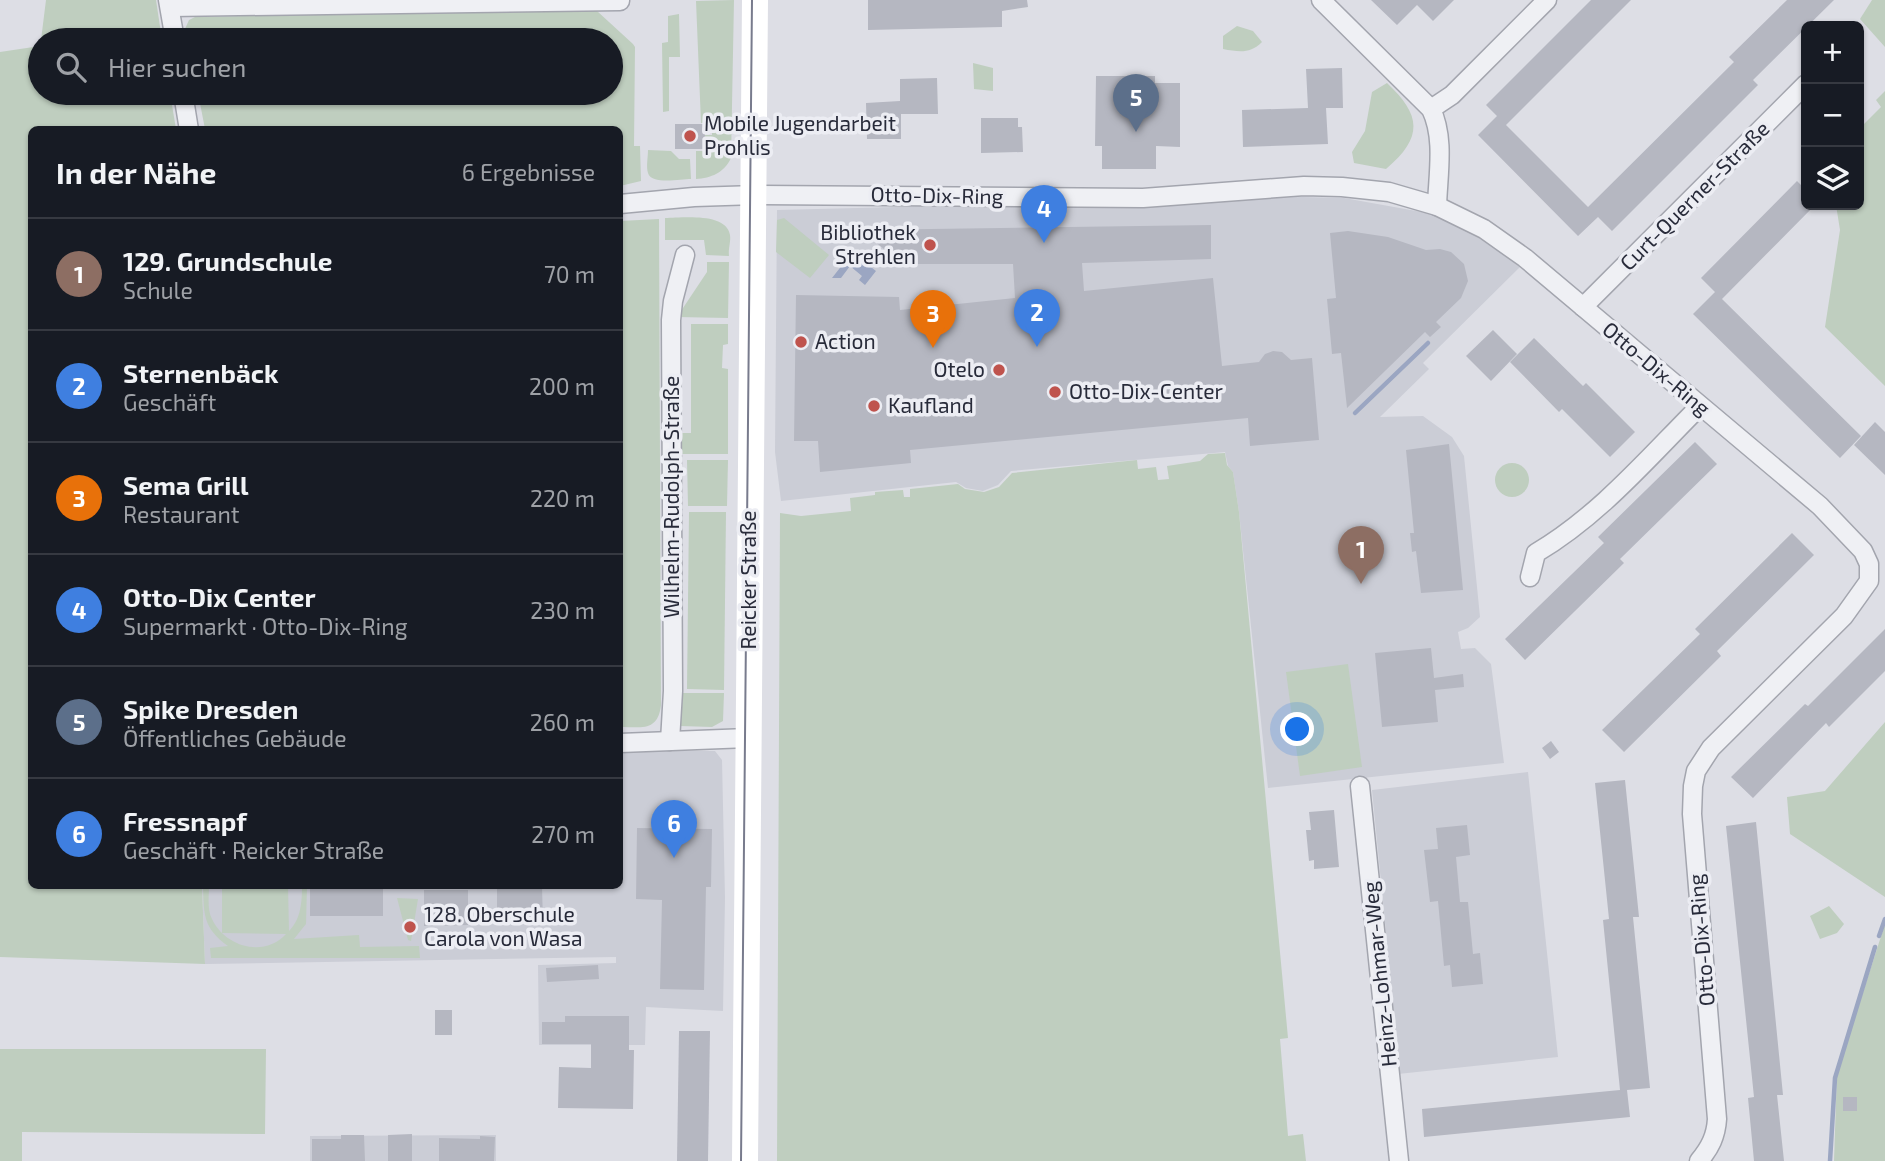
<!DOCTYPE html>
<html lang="de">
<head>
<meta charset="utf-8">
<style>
	body { margin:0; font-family:"Exo 2",sans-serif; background:#20242c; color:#f1f3f6 }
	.controls { position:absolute; right:21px; top:21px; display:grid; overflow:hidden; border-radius:10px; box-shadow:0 2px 5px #0004 }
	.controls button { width:63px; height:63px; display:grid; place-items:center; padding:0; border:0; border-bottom:2px solid #363941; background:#171b24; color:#f1f3f6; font:35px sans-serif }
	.you { position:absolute; left:1298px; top:730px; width:24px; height:24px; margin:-18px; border:5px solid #fff; border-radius:50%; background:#1a73e8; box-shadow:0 0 0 10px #1a73e833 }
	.badge { display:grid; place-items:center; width:46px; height:46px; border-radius:50%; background:#1a73e8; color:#fff; font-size:23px; font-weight:700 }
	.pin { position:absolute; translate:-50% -58px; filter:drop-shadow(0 2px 4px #0008) }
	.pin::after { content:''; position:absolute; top:37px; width:24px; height:21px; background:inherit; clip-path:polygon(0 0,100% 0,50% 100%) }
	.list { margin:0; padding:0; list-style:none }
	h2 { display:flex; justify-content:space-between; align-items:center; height:91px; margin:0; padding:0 28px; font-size:30px }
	h2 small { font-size:23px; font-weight:400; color:#9ea1a6 }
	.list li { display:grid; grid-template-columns:46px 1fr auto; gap:21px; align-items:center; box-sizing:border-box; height:112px; padding:0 28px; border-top:2px solid #363941 }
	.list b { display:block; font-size:26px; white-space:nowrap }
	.list p { margin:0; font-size:23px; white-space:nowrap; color:#9ea1a6 }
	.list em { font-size:23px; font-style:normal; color:#9ea1a6 }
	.icon { flex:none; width:38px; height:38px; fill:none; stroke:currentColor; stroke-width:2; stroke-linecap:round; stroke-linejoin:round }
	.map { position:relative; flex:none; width:1885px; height:1161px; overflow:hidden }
	.search { position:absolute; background:#171b24; box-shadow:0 2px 5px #0004; left:28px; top:28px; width:595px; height:77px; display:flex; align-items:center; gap:18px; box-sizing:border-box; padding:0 24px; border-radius:38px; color:#9ea1a6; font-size:26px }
	.panel { position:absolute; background:#171b24; box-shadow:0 2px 5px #0004; left:28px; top:126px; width:595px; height:763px; border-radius:10px }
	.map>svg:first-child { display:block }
</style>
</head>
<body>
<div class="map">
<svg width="1885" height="1161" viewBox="0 0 1885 1161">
	<rect width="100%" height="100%" fill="#dddee5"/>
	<g fill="#cbcdd6">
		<path d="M1302,197L1344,198L1444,216L1481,234L1522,265L1423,363L1429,369L1380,417L1423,416L1452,437L1464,456L1480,617L1468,628L1458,632L1461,649L1475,648L1491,664L1504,763L1268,788L1239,512L1233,472L1228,466L1225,452L1011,471L998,485L983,491L966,488L956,482L781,501L775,452L777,210Z"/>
		<path d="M620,750L715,751L722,760L725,898L723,1011L646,1007L645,1045H539L538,965L616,963V957L205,964L202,886H620Z"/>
		<path d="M1528,772L1558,1057L1398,1074V1055L1372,790Z"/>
		<path d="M496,1135V1161H310V1136Z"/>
	</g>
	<g fill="#bfcebf">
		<path d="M46,0H156L162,40H41Z"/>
		<path d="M734,0L731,158C724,173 711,178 696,179V151H705V135H712V128L705,127V123H701L696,1Z"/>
		<path d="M1872,0H1885V47L1860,19Z"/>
		<path d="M466,11H597L633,44L635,47L634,146H640L641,181L620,186V130L205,129L198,93H611V40H188L185,29L189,20L195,17Z"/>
		<path d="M679,14L680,57H669V111L663,112L662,43L668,42V16Z"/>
		<path d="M1237,26L1253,31L1262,42C1250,54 1239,52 1223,49V36Z"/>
		<path d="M40,46V93H170L176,129L32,130V886H202L205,964L0,957V52Z"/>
		<path d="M973,63L993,68V91L974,89Z"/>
		<path d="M1387,83C1421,115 1424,137 1386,169L1354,163L1352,152L1365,131L1372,92Z"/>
		<path d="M1885,91V386L1825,327L1840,230L1836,205H1859V129L1881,107L1876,100Z"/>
		<path d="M648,150L671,151L679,159H690L691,179C681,179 651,185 648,173C646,167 648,157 648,150Z"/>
		<path d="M665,218C682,218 726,212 730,235C731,242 728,248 729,256L706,255L704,240H665Z"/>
		<path d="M784,218L829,255L810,278L776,252L777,220Z"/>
		<path d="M659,219L661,705C658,732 641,727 620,727V221Z"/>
		<path d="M707,262H729L728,318L677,317L707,272Z"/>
		<path d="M691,324H728V344L723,345L722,368L728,369V454H679L678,433H691Z"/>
		<path d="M1225,453L1227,465L1233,472L1239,512L1288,1038L1280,1039L1288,1136L1303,1134L1306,1161H777L780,513L801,516L851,511L850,498L875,495V492L903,490L904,497H910V489L958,484L965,489L984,492L999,487L1012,473L1137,460L1138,469L1156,467L1158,480L1169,479L1167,466L1200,461L1208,454Z"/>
		<path d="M687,460H728L727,506H688Z"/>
		<circle cx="1512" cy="480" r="17"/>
		<path d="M689,512H726L724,690L687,689Z"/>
		<path d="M1348,664L1362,767L1300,776L1286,672Z"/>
		<path d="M678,693H724L723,721L712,727L680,726Z"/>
		<path d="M1885,722V897L1790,834L1787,797L1825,791Z"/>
		<path d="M203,886H209C209,896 207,910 212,919C225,947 264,958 286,934L222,933V886H288L289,931C301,919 302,902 302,886H307L306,924L294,939L359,935L360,947L419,946L420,958H211L210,948L228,946C203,928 204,915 203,886Z"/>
		<path d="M397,898L418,899L411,941L408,940Z"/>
		<path d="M1829,906L1844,924L1837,933L1820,939L1810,916Z"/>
		<path d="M1885,924V1161H1834L1837,1073Z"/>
		<path d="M0,1049H266L265,1134L22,1132V1161H0Z"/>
	</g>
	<path fill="#9ba6c2" d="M854,250L860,255L858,257L876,271L865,285L859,280L862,276L850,266L841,278H832Z"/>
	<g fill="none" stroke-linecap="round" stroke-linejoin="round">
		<g stroke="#9ba6c2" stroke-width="4.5">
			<path d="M1355,413L1428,343"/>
			<path d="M1879,936L1885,919"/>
			<path d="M1830,1161L1835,1078L1875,947"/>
		</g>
	</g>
	<g fill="#b5b7c1">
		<path d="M868,0H1027L1028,7L1002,11V27L868,30Z"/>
		<path d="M1371,0H1454L1433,21L1417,5L1397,25Z"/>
		<path d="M1591,0H1631L1506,125L1588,207L1734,62L1729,57L1787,0H1834L1753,80L1758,85L1612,231L1598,217L1578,236L1478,135L1497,116L1486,105Z"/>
		<path d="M1342,68L1343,108H1326L1328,144L1243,147L1242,110L1308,108L1306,69Z"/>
		<path d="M1096,76H1155V83H1180V147L1156,146V169H1102V146H1095Z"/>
		<path d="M937,78L938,114H901V139H867L866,103L900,101V79Z"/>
		<path d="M981,118H1018V127H1022L1023,152L981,153Z"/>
		<rect x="675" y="124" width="30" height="25"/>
		<path d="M1797,181L1806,190V205H1815L1722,299L1861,436L1840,458L1693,314L1715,292L1701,278Z"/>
		<path d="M1211,225V259L1082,263L1084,291L1213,278L1222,366L1259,362L1265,354L1273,351L1282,352L1291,360L1312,358L1319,440L1250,446L1248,418L910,450L911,463L820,472L818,441H794L796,295L899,297L900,310L1015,298L1013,264H902L861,230Z"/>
		<path d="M1348,231L1388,237L1426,250L1440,249L1451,252L1464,264L1468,281L1461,298L1436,322L1441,327L1430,337L1425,332L1347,408L1341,353L1332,354L1327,299L1336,298L1330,233Z"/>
		<path d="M1493,330L1517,354L1491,381L1466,356Z"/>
		<path d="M1534,338L1583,386L1586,383L1635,432L1610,457L1562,409L1559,412L1510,362Z"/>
		<path d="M1875,422L1885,432V475L1854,445Z"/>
		<path d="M1695,442L1717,464L1620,559L1624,563L1525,660L1505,639L1604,543L1598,537Z"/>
		<path d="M1449,444L1463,590L1421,593L1416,551L1412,552L1410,533H1414L1406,450Z"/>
		<path d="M1792,533L1814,555L1717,651L1721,656L1624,752L1602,730L1700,634L1695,629Z"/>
		<path d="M1885,629V671L1829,727L1826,723L1753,798L1731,777L1805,704L1808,706Z"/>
		<path d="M1431,648L1434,678L1463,674L1464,687L1435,690L1438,722L1382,727L1375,653Z"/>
		<path d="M1551,741L1559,752L1550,759L1542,748Z"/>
		<path d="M1625,780L1639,917H1633L1650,1088L1627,1090L1630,1117L1424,1137L1422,1109L1620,1090L1603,920L1609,919L1595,783Z"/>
		<path d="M1334,810L1339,867L1314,869V860L1309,861L1306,830H1311L1309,812Z"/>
		<path d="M1756,822L1783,1095H1777L1784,1161H1754L1748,1098L1754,1097L1726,826Z"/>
		<path d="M1467,825L1470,855L1456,857L1460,902H1468L1473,954L1480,953L1483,984L1452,987L1450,965L1444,966L1438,901L1430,902L1424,850L1438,849L1436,828Z"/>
		<path d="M637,828L712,829L711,887H706L704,990L660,989L662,900L636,899Z"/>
		<rect x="310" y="886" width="73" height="30"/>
		<path d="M497,886H542L543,923H497Z"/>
		<path d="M424,890H468V925L424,926Z"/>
		<path d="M598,965L599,979L547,982L546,968Z"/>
		<rect x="435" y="1010" width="17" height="25"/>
		<path d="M565,1016H629V1050H634L633,1109L558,1108L559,1067L591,1068V1044H542V1022H565Z"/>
		<path d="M679,1031H710L708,1161H677Z"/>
		<rect x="1843" y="1097" width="14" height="14"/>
		<path d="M412,1134V1161H388V1135Z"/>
		<path d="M341,1135H364L365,1161H312V1139H341Z"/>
		<path d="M480,1136L495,1137L494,1161H439V1138L480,1139Z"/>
	</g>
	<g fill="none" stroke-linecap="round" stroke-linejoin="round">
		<g stroke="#a3a5ae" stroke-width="21">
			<g id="street">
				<path d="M168,0L175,40"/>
				<path d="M1321,0L1431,109C1445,138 1438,174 1437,206"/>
				<path d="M170,7L620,1"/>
				<path d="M183,93L189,130"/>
				<path d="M1431,109L1452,95L1547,0"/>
				<path d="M620,204L694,197L756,195L1143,198L1304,186L1342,187L1389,192L1437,206L1484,229L1525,258L1820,506L1863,551L1869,564V581L1844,616L1711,748L1696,771L1693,786L1692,814L1717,1119C1716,1136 1710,1148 1699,1161"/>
				<path d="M1583,307L1806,84"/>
				<path d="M1530,577L1536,553C1599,516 1648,458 1700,406"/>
				<path d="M670,741L673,691L671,320L673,301L685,255"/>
				<path d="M620,743L748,738"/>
				<path d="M1360,786L1399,1161"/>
			</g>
		</g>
		<use href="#street" stroke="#eff0f4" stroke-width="18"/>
		<path stroke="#fff" stroke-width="26" d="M745,1161L755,0"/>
		<path stroke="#787b8d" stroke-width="2" d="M741,1161L752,0"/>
	</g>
	<g fill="#bf534d" stroke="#ecedf3" stroke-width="2.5">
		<circle cx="690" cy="136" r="7"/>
		<circle cx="930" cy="245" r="7"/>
		<circle cx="801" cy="342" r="7"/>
		<circle cx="999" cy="370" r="7"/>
		<circle cx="1055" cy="392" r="7"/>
		<circle cx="874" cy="406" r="7"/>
		<circle cx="410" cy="927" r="7"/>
	</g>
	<g text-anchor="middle" stroke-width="7" stroke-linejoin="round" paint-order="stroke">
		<g font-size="21" fill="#282b3a" stroke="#ecedf3" text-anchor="start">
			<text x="704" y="131">Mobile Jugendarbeit<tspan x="704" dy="24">Prohlis</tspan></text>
			<text x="916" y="240" text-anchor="end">Bibliothek<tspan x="916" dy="24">Strehlen</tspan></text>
			<text x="815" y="349">Action</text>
			<text x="985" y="377" text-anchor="end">Otelo</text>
			<text x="1069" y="399">Otto-Dix-Center</text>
			<text x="888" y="413">Kaufland</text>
			<text x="424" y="922">128. Oberschule<tspan x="424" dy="24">Carola von Wasa</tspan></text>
		</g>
		<g font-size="21" fill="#282b3a" stroke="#ecedf3">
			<text transform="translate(937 196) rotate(1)" y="7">Otto-Dix-Ring</text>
			<text transform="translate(1695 196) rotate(-45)" y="7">Curt-Querner-Straße</text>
			<text transform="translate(1656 369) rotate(40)" y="7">Otto-Dix-Ring</text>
			<text transform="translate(672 497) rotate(-90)" y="7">Wilhelm-Rudolph-Straße</text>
			<text transform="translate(749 580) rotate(-90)" y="7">Reicker Straße</text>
			<text transform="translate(1702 940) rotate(-95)" y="7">Otto-Dix-Ring</text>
			<text transform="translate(1380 974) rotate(-96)" y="7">Heinz-Lohmar-Weg</text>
		</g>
	</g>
</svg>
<div class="controls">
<button>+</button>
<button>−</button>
<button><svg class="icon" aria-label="layers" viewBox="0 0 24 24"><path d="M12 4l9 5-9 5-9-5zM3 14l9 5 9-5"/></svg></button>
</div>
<div class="you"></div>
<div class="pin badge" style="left:1361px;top:584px;background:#8d6e63">1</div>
<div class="pin badge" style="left:1037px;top:347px;background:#3f7fe0">2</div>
<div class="pin badge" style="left:933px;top:348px;background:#e8710a">3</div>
<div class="pin badge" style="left:1044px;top:243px;background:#3f7fe0">4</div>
<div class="pin badge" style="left:1136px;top:132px;background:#5c6f8a">5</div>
<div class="pin badge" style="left:674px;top:858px;background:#3f7fe0">6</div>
<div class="search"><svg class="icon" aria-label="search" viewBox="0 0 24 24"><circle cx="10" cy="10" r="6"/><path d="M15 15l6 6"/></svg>Hier suchen</div>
<section class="panel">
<h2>In der Nähe<small>6 Ergebnisse</small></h2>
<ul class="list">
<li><span class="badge" style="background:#8d6e63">1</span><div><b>129. Grundschule</b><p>Schule</p></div><em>70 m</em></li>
<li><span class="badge" style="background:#3f7fe0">2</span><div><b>Sternenbäck</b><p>Geschäft</p></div><em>200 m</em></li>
<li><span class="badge" style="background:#e8710a">3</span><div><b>Sema Grill</b><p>Restaurant</p></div><em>220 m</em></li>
<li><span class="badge" style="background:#3f7fe0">4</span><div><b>Otto-Dix Center</b><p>Supermarkt · Otto-Dix-Ring</p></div><em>230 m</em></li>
<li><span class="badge" style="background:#5c6f8a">5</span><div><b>Spike Dresden</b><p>Öffentliches Gebäude</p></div><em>260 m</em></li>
<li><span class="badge" style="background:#3f7fe0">6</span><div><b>Fressnapf</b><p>Geschäft · Reicker Straße</p></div><em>270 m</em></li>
</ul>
</section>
</div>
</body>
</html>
